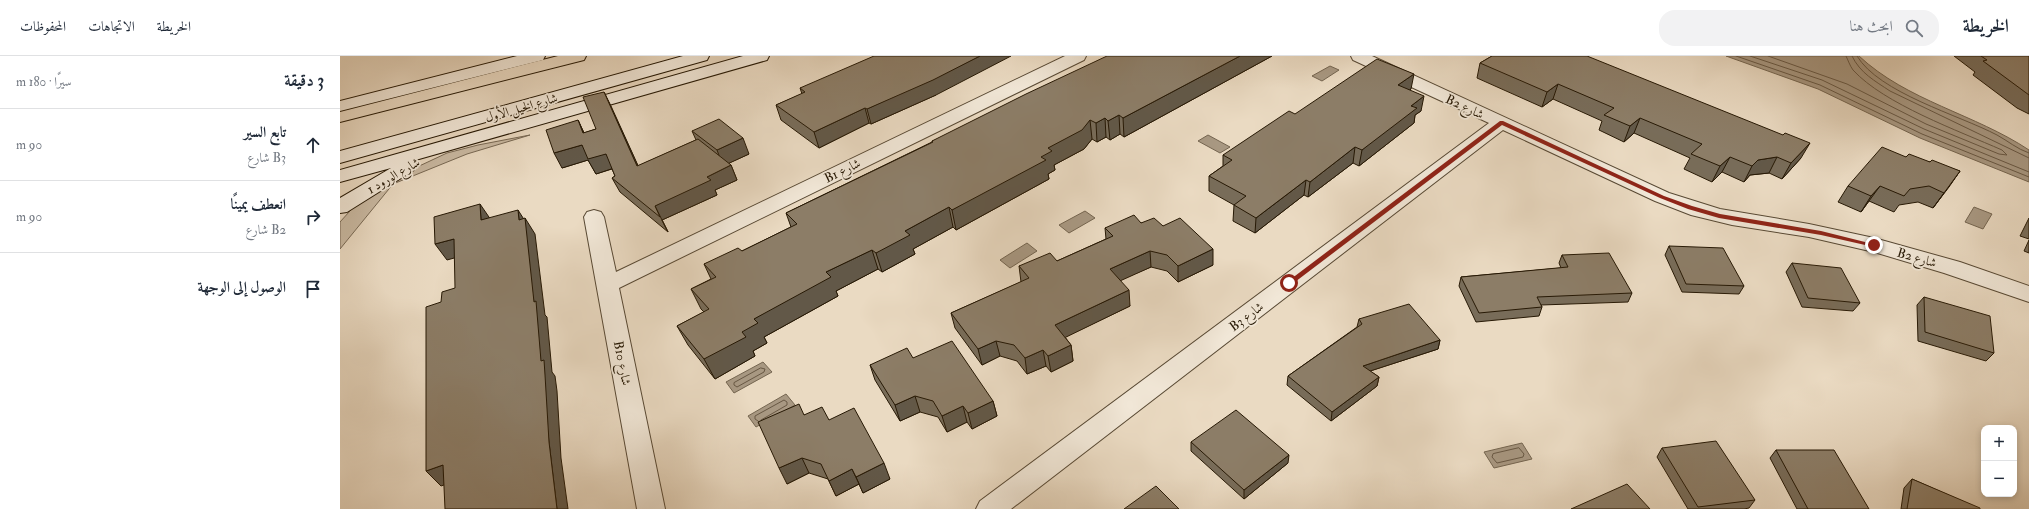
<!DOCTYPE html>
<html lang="ar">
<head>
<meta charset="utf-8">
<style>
	body { margin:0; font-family:"IM FELL Double Pica",Amiri,serif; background:#f2f2f3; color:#1f2937; direction:rtl }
	.controls { position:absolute; right:12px; bottom:12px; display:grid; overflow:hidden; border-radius:8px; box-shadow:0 2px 6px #0003 }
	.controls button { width:36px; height:36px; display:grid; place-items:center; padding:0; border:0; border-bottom:1px solid #e0e1e3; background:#fff; color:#1f2937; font:20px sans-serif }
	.stop { position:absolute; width:12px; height:12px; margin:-9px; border:3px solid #8f2418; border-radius:50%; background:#fff }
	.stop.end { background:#8f2418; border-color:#fff; box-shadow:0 1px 4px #0008 }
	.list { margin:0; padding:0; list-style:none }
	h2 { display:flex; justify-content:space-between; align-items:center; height:52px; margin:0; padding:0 16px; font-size:17px }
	h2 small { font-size:13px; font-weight:400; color:#747a83 }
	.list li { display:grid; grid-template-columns:26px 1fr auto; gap:12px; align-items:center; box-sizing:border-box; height:72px; padding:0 16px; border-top:1px solid #e0e1e3 }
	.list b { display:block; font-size:15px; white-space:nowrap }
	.list p { margin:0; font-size:13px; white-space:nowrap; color:#747a83 }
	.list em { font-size:13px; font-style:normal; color:#747a83 }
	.icon { flex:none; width:22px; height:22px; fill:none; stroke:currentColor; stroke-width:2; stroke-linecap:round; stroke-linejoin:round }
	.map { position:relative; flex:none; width:1689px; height:453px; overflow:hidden; direction:ltr }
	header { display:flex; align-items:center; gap:24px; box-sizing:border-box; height:56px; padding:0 20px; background:#fff; border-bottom:1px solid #e0e1e3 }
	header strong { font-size:19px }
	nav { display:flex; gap:22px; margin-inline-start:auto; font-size:14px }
	.search { width:280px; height:36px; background:#f2f2f3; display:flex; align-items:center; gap:10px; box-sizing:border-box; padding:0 14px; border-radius:16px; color:#747a83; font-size:15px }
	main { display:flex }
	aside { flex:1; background:#fff }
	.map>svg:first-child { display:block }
</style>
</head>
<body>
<header>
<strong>الخريطة</strong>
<div class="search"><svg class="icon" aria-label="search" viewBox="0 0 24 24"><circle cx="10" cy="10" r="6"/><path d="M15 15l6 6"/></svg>ابحث هنا</div>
<nav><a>الخريطة</a><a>الاتجاهات</a><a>المحفوظات</a></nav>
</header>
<main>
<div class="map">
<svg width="1689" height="453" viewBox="0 0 1689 453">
	<rect width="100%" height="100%" fill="#eadac2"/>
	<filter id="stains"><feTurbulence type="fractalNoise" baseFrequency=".005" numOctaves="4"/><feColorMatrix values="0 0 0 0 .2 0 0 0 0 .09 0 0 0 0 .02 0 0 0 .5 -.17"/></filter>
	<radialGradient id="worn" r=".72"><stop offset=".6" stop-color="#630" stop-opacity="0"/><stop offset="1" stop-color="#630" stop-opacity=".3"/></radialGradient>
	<path fill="#c9b9a2" stroke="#786954" d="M190,79L127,98L53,128L0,193V166L19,145L75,112L107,97L138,89Z"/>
	<g fill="#a89882" stroke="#746550">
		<path d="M1386,0H1519C1567,45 1635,58 1689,94V126L1580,82L1478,33Z"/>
		<path d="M990,10L999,14L982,25L972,20Z"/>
		<path d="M868,79L890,91L880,97L858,85Z"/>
		<path d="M1634,151L1652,158L1643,173L1625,166Z"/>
		<path d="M745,155L755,162L729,177L719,169Z"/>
		<path d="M687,187L697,195L670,212L660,204Z"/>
		<path d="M423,306L432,316L394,337L386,326Z"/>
		<path d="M446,338L455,349L416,371L408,360Z"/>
		<path d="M1182,387L1192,403L1154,412L1144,396Z"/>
	</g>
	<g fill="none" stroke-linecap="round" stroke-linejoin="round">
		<g stroke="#685844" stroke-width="1">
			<path d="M1396,0L1480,29L1582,78L1689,121"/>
			<path d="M1410,0L1482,24L1584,73L1689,116"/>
			<path d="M1428,0L1507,28L1586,68L1659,98L1667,99L1662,94C1619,75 1544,48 1513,14C1510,10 1508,4 1506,0"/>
			<path d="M1512,0C1520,17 1535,25 1550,35L1689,102"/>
			<path d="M1517,0C1539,37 1619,59 1657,79C1668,85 1677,93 1689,97"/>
			<path d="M421,312L425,313L424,316L397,331L394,329V327Z"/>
			<path d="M418,365L415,363V360L444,344L447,346V349L421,364"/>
			<path d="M1179,392L1184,398L1183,401L1157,407L1152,401L1153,398Z"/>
		</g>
		<g stroke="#584934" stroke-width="2">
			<g id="street">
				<path d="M725,0H746L744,4L279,232L325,453H297L244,161L247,156L254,154L261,156L264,161L276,216Z"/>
				<path d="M1011,0H1032L1329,137L1380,153L1469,168L1534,182L1620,206L1689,230V246L1604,217L1534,196L1469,181L1392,169L1351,159L1315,145L1163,74L671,453H636L640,445L1149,67L1013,4Z"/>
			</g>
		</g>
		<g stroke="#271905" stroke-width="2">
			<g id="secondary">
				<path d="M177,0H205L203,4L0,55V45Z"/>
				<path d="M343,0H369L367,4L0,107V95Z"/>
				<path d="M403,0H429L427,4L72,105L77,110L74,114L7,156L0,157V142L51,112L0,126V114Z"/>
			</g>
		</g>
		<g stroke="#271905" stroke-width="2">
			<path id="primary" d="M218,0H246L244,4L0,66V56Z"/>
		</g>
		<use href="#street" fill="#f1e7d7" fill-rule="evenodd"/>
		<use href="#secondary" fill="#f1e7d7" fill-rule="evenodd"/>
		<use href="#primary" fill="#eadac2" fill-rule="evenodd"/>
	</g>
	<g fill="#786c59" stroke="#271905">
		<path d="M932,0L784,81L780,78L770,84L766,81L757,86L752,83L744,93L714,109L715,114L708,118L709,123L616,174L613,171L573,193L575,198L542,216L538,213L496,235L498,240L424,281L427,287L413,295L415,300L375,323L348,289L337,270L364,256L361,253L351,233L371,223L364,208L402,195L451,171L446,157L592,86V85Z"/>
		<path d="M1152,0L1461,102L1442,123L1429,117L1410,119L1404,126L1382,116L1372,126L1344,113L1350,102L1294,77L1284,86L1259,74L1262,65L1213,43L1202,51L1137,22L1140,7Z"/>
		<path d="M1614,0H1689V58L1677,52L1633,19L1635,16Z"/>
		<path d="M460,32L596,39L531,68L529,67L479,92L441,64L436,49L462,38Z"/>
		<path d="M1071,33L1070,34L1081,55L1075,59L1074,67L1019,110L1013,107L968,141L964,139L915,177L893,165L894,149L869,135V120L883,110V99Z"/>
		<path d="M264,36L298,110L356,84L352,75L409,98L389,107L391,109L397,124L375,134L377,139L322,164L328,176L280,136L272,122L275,120L272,113L256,118L248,104L222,112L238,64L244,77L256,73Z"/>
		<path d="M1566,101L1590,106L1620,115L1593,152L1578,146L1559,149L1554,156L1529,145L1521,156L1498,146L1508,130Z"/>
		<path d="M1689,162V183L1680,180Z"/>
		<path d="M801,167L823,170L873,209L838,226L827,215L811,211L780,224L790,250L725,281L731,289L733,305L711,316L706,310L687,318L677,305L660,300L642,309L615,272L611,257L681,226L679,210L717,205L766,183L765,172Z"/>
		<path d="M1689,184V197L1684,195Z"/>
		<path d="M1329,190L1404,230L1399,238L1342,236L1325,199Z"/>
		<path d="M1222,199L1292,237L1288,246L1201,249L1202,251L1199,260L1136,266L1119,230L1121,221L1221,212L1219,207Z"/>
		<path d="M1452,207L1520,247L1513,255L1462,251L1446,216Z"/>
		<path d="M1584,241L1654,297L1646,305L1578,285L1577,249Z"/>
		<path d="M1019,263L1100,284L1098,293L1030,315L1039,321L1037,330L991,365L947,329L948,320L1017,271Z"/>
		<path d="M573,302L653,345L657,360L632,373L627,366L607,376L598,361L580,356L560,365L535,324L530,309Z"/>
		<path d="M464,359L489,364L550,423L523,437L519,428L496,440L488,423L469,417L447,428Z"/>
		<path d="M851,386L948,407L904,443L851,395Z"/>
		<path d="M1322,392L1415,444L1409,452L1404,453H1348L1317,401Z"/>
		<path d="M1436,394L1529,453H1457L1430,402Z"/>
		<path d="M1572,423L1640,453H1561L1564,432Z"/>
	</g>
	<g fill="#625848" stroke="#271905">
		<path d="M640,0H671L596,39L531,68L527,53Z"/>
		<path d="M900,0H932L784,81L783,62Z"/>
		<path d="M1074,18L1071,33L1056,44L1058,29Z"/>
		<path d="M1218,28L1213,43L1202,51L1207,36Z"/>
		<path d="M264,36L271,50L305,125L297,110Z"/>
		<path d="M1084,40L1081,55L1075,59L1074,67L1019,110L1022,94L1071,50Z"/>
		<path d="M525,52L529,67L479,92L474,76Z"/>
		<path d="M779,59L780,78L770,84L768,65Z"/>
		<path d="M765,62L766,81L757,86L756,67Z"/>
		<path d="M1300,62L1294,77L1284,86L1290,70Z"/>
		<path d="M238,64L245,79L243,77Z"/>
		<path d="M750,64L752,83L744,93L714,109L715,114L708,118L709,123L616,174L612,154L701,101L708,92Z"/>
		<path d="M403,82L409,98L383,110L377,94Z"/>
		<path d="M1470,87L1461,102L1442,123L1451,107Z"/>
		<path d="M242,89L266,98L274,112L256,118L248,104L222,112L214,97Z"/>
		<path d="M1015,91L1013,107L968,141L970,126Z"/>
		<path d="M1390,101L1382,116L1372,126L1380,110Z"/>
		<path d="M1437,101L1429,117L1410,119L1404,126L1412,110L1418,104Z"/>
		<path d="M391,109L397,124L375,134L377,139L322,164L328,176L315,150L367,121Z"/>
		<path d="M1620,115L1609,131L1593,152L1604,137Z"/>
		<path d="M966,124L964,139L915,177L916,162Z"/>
		<path d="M1540,130L1529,145L1521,156L1531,140Z"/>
		<path d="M140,148L151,164H141Z"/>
		<path d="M609,151L613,171L573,193L575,198L542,216L536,197L565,175Z"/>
		<path d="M178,154L185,165V162L195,178L205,259L207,261L212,316L215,320L217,335L221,402L228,453H217L209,386L194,246L179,164Z"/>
		<path d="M114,183L125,199L107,204L95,188Z"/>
		<path d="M873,193V209L838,226V210Z"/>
		<path d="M532,194L538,213L496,235L498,240L424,281L427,287L413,295L415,300L375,323L364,303L402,276L414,263L486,216Z"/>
		<path d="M810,195L811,211L771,229L770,213Z"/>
		<path d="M789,234L790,250L718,285L715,269Z"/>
		<path d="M1100,284L1098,293L1021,318L1023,310Z"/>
		<path d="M656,285L660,300L642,309L638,293Z"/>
		<path d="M731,289L733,305L711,316L708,300Z"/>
		<path d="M703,294L706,310L687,318L685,302Z"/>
		<path d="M1039,321L1037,330L991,365L992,356Z"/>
		<path d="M575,340L580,356L560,365L555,349Z"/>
		<path d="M653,345L657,360L632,373L628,357Z"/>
		<path d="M623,350L627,366L607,376L602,360Z"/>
		<path d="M949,399L948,407L904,443V434Z"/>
		<path d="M462,402L469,417L447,428L439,412Z"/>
		<path d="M544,407L550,423L523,437L516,421Z"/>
		<path d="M103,409L118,424L101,430L86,415Z"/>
		<path d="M512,413L519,428L496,440L489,425Z"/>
	</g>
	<g fill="#8c7d67" stroke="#271905">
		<path d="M534,0H640L593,24L527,53L525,52L474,76L436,49L465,36L460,32Z"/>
		<path d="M767,0H900L783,62L779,59L768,65L765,62L756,67L750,64L742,74L708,92L712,95L701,101L706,104L612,154L609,151L565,175L570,179L536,197L532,194L486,216L491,221L414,263L418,267L402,276L406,281L364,303L337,270L369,253L351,233L376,221L364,208L398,192L402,195L457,168L446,157L593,86L592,85L686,38Z"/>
		<path d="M1152,0H1247L1443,79L1445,77L1470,87L1451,107L1437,101L1418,104L1412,110L1390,101L1380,110L1351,98L1362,88L1300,62L1290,70L1264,59L1274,52L1218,28L1207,36L1140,7Z"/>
		<path d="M1641,0H1689V39L1643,5L1647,4Z"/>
		<path d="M1037,3L1074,18L1058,29L1084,40L1071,50L1077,52L1022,94L1015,91L970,126L966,124L916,162L894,149L906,140L869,120L892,104L883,99L949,55L955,58Z"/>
		<path d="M264,36L297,110L358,83L391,109L367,121L371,124L315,150L320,161L272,122L275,120L266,98L248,103L242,89L214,97L206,74L238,64L243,77L256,73L243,41Z"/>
		<path d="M379,63L403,82L377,94L352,75Z"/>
		<path d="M1542,91L1566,101L1569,98L1590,106L1592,104L1620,115L1604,137L1589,130L1570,133L1564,140L1540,130L1531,140L1508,130Z"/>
		<path d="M140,148L141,164L178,154L179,164L185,162L194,246L196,245L201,305L204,304L205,319L209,386L217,453H105L103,409L86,415V251L101,246L102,236L115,232L114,183L95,188L94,161Z"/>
		<path d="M794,159L801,167L814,162L823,170L840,162L873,193L838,210L827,199L810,195L770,213L789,234L715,269L731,289L708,300L703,294L685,302L674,289L656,285L638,293L611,257L689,222L679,210L710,197L717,205L773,180L765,172Z"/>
		<path d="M1329,190L1383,192L1404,230L1346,228Z"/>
		<path d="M1269,197L1292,237L1197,241L1202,251L1139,257L1121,221L1228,211L1222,199Z"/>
		<path d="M1452,207L1501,212L1520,247L1468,242Z"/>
		<path d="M1584,241L1650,260L1654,297L1585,276Z"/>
		<path d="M1069,248L1100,284L1023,310L1039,321L992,356L948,320L1022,268L1019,263Z"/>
		<path d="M612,285L653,345L628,357L623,350L602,360L593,345L575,340L555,349L530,309L567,292L573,302Z"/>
		<path d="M459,348L464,359L482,351L489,364L514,352L544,407L516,421L512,413L489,425L481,408L462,402L439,412L418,366Z"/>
		<path d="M896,354L949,399L904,434L851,386Z"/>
		<path d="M1376,385L1415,444L1358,451L1322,392Z"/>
		<path d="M1436,394H1494L1529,453H1468Z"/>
		<path d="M1572,423L1640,452V453H1567Z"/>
		<path d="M1287,428L1310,453H1231Z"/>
		<path d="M816,430L839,453H784Z"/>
	</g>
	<path fill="#8f2418" d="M1160,65H1163L1324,140L1352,150L1380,158L1481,175L1537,189L1534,191L1481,179L1379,162L1348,153L1320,142L1162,69L951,229H947V226Z"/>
	<g text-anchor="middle" stroke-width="3.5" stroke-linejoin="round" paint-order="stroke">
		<g font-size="13" fill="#271905" stroke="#f1e7d7">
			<text transform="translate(1125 50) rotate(25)" y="5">B2 شارع</text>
			<text transform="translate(181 51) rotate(-16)" y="5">شارع الخيل الأول</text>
			<text transform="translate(502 114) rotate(-26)" y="5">B1 شارع</text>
			<text transform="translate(53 119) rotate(-30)" y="5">شارع الورود 1</text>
			<text transform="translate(1577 201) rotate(16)" y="5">B2 شارع</text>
			<text transform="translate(906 260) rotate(-37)" y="5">B3 شارع</text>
			<text transform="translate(283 307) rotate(79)" y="5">B10 شارع</text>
		</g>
	</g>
	<rect width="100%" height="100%" filter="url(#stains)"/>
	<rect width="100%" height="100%" fill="url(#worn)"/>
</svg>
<div class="controls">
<button>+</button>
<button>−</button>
</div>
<div class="stop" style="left:949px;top:227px"></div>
<div class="stop end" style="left:1534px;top:189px"></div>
</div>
<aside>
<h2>3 دقيقة<small>سيرًا · 180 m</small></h2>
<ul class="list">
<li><svg class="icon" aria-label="ahead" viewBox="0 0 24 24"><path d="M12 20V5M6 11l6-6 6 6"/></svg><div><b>تابع السير</b><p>B3 شارع</p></div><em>90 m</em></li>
<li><svg class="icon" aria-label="right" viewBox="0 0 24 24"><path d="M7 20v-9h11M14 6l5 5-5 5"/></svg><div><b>انعطف يمينًا</b><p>B2 شارع</p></div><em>90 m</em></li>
<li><svg class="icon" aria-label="arrive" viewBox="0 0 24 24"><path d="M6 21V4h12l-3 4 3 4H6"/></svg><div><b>الوصول إلى الوجهة</b></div></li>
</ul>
</aside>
</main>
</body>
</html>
